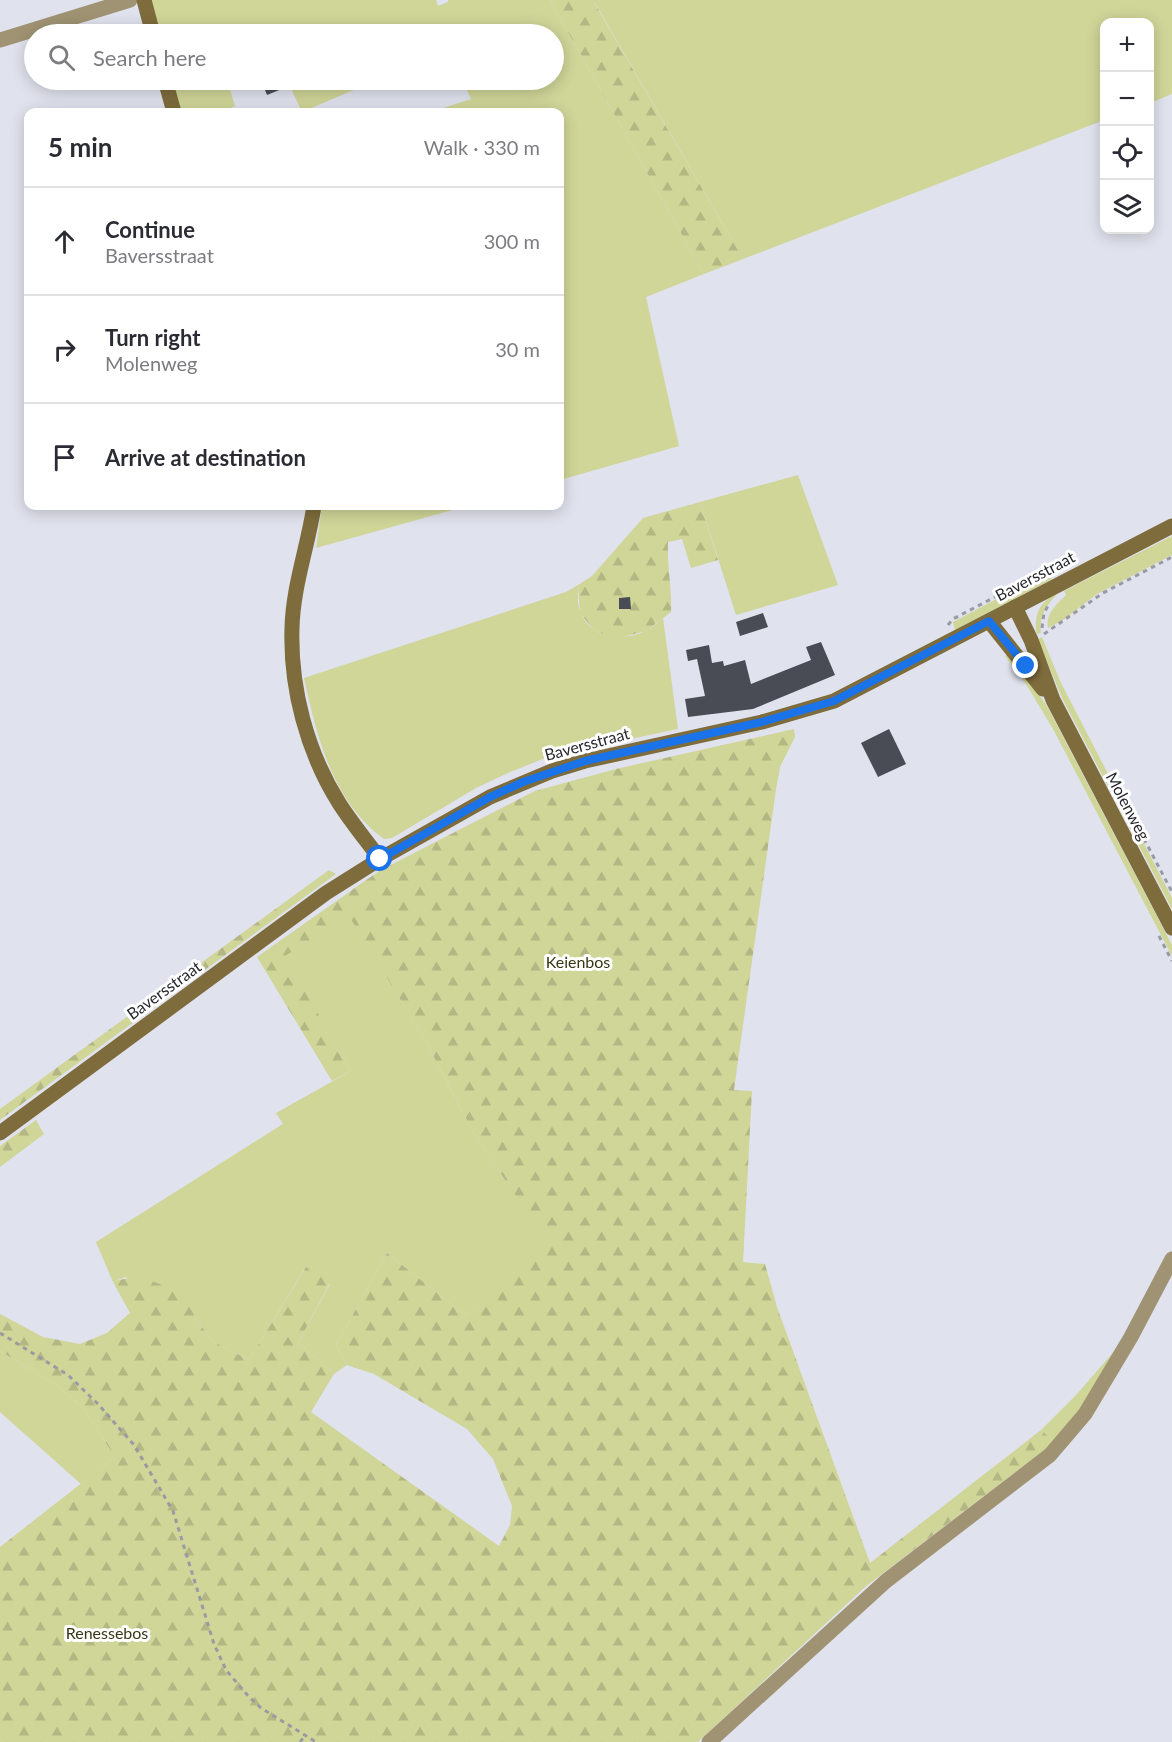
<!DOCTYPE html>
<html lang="en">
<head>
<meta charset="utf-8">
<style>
	body { margin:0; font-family:Lato,sans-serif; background:#f7f7f7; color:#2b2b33 }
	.controls { position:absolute; right:18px; top:18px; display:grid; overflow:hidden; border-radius:12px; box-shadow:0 3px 15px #0003 }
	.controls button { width:54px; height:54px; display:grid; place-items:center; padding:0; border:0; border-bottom:2px solid #e1e1e2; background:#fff; color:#2b2b33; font:30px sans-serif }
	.stop { position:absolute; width:18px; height:18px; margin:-14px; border:4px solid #1a73e8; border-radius:50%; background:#fff }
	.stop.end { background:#1a73e8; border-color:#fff; box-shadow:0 2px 6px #0008 }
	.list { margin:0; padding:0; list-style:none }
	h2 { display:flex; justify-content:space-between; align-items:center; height:78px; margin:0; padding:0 24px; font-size:26px }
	h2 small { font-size:20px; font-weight:400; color:#7c7c81 }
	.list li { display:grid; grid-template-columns:39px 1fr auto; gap:18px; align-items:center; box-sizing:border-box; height:108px; padding:0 24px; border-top:2px solid #e1e1e2 }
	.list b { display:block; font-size:22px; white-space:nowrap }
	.list p { margin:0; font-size:20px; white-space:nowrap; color:#7c7c81 }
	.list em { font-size:20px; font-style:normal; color:#7c7c81 }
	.icon { flex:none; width:33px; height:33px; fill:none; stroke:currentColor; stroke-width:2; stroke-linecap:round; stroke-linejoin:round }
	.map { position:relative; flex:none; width:1172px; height:1742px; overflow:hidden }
	.search { position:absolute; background:#fff; box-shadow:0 3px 15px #0003; left:24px; top:24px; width:540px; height:66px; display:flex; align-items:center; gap:15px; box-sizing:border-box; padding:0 21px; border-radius:33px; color:#7c7c81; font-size:22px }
	.panel { position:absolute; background:#fff; box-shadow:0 3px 15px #0003; left:24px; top:108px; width:540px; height:402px; border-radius:12px }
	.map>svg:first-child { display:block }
</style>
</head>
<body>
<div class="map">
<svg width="1172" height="1742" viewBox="0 0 1172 1742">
	<defs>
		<pattern id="forest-firs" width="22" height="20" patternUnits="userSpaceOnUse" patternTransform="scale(1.5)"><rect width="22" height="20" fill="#d0d598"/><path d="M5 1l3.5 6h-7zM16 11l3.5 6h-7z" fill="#b3b783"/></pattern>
	</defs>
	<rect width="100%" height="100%" fill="#e0e2ed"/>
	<g fill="#d0d598">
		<path d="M151,0H436L438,6L448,2V0H550L704,274L646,297L679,446L560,480V112H431L471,99L462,80H554V34H160Z"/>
		<path d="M600,0H1172V94L1150,103V22H1104V120L743,259L595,3Z"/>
		<path d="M172,80H227L235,106L219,112H181Z"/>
		<path d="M287,80H377L302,112Z"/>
		<path d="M798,475L838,585L736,615L700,502Z"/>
		<path d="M322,506H467L316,548Z"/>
		<path d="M1172,536V555L1097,594L1063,620L1048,628C1045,614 1057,604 1066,595L1064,591Z"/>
		<path d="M1044,574H1049L1052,579L955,630L953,622Z"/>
		<path d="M578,585C578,593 577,606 581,613C591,639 626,642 647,630C653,627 658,622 663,618L678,729L550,756L508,773L476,788L392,838L384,839C332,801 317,737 304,678L566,592Z"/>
		<path d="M1058,593C1047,605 1039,615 1041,633L1037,634C1033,615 1040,601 1058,593Z"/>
		<path d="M1042,637L1060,681L1172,898V909L1062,698L1038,639Z"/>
		<path d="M1009,653L1047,706L1172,945V956L1053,729L1026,684L1005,656Z"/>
		<path d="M349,915L424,1038L473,1132L547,1242L465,1315L387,1253L336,1345L347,1365L334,1374L298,1343L330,1284L305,1268L249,1360L212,1341L194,1316L125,1277L113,1282L96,1242L283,1124L276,1113L351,1071L284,956Z"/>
		<path d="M1123,1341L1097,1387L1055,1442L1041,1430L1077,1394Z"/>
		<path d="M0,1351L58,1386L84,1409L115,1457L81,1484L0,1412Z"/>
	</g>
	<g fill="url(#forest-firs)">
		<path d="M550,0H600L595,4L743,259L704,274Z"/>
		<path d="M700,502L718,560L691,568L682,539L668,542C667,566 672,588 671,612L646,631L619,638L605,635L593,629L580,613L578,585L592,576L643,518Z"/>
		<path d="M794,729L795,737L780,767L776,789L734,1090L752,1091L743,1262L765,1264L777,1307L870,1563L1041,1430L1055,1442L865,1587L698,1742H0V1547L115,1457L84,1409L58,1386L0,1351V1314L43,1337L80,1344L107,1333L130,1313L113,1282C142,1270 172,1289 197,1303L194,1316L212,1341L249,1360L306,1267L330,1283L298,1343L334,1374L311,1412L499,1546L510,1525L512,1506L493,1459L467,1429L374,1374L347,1365L336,1345L387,1253L465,1315L546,1241L473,1132L424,1038L349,916L285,956L351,1071L332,1081L257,957L379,871L535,791L616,769Z"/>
		<path d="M329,870L336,874L0,1120V1109Z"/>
		<path d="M36,1120L44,1134L0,1167V1146Z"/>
	</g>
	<g fill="#4a4c55">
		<path d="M261,80H304L267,95Z"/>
		<path d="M630,597L631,609H619V598Z"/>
		<path d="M763,613L768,627L740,636L736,622Z"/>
		<path d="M821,642L835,675L753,709L688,717L685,699L705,696L697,659L688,661L686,650L709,645L712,663L723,661L724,666L745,660L751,684L811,660L806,647Z"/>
		<path d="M889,729L906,764L878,777L861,743Z"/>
	</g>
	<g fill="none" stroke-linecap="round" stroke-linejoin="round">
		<g stroke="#999ba3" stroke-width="3" stroke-dasharray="4.5 4.5" stroke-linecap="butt">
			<path d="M948,625L953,619L1039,574L1053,570"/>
			<path d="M1042,628L1044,613L1048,606"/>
			<path d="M1044,634L1103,593L1172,557"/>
			<path d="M1123,799L1172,892"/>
			<path d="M1159,936L1172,961"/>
			<path d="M0,1333L68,1375L98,1404L134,1445L173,1511L214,1644L226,1670L249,1697L261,1708L316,1742"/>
			<path d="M300,1742L305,1736"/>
		</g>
		<g stroke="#9f9373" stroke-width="15">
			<path d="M0,40L130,0"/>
			<path d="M709,1742L886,1581L1050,1455L1085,1414L1131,1337L1172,1259"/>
		</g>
		<g stroke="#7e6c3c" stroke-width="15">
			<path d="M144,0L153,34"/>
			<path d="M165,80L174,112"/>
			<path d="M314,506C308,546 293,586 292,628C290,688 307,752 339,803C351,822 366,840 380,859"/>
			<path d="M1015,607L1031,640L1053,700L1172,928"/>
			<path d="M989,621L1043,689"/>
			<path d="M0,1133L326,893L380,859L490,797L552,771L585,761L762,722L834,701L1172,526"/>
		</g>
	</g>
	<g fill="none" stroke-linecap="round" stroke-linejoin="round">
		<path stroke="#1a73e8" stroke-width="8" d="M380,859L490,797L523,782L585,761L762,722L834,701L989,621L1026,666"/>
	</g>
	<g text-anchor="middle" stroke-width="6" stroke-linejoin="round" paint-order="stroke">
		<g font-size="16" fill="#27282c" stroke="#fff">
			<text transform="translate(1035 576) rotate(-28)" y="6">Baversstraat</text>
			<text transform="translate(587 744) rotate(-15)" y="6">Baversstraat</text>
			<text transform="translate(1128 806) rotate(62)" y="6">Molenweg</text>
			<text transform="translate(164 990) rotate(-36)" y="6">Baversstraat</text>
		</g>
		<g font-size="16" fill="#373916" stroke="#fff">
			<text x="578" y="968">Keienbos</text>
			<text x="107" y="1639">Renessebos</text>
		</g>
	</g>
</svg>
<div class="controls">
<button>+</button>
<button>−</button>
<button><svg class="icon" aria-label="locate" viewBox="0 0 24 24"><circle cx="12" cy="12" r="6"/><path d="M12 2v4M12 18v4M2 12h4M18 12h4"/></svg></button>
<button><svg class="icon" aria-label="layers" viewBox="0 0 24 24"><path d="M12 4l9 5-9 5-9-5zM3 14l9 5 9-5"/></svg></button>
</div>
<div class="stop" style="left:380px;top:859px"></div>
<div class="stop end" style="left:1026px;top:666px"></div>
<div class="search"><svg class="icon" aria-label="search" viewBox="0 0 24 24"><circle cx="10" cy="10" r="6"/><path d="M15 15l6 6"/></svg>Search here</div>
<section class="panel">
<h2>5 min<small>Walk · 330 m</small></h2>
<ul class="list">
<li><svg class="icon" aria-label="ahead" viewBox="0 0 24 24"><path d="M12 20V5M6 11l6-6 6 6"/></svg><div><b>Continue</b><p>Baversstraat</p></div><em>300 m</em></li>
<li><svg class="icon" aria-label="right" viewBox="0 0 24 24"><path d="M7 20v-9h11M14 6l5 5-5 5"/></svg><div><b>Turn right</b><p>Molenweg</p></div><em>30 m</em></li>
<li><svg class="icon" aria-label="arrive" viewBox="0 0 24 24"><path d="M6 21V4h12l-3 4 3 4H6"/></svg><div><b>Arrive at destination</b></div></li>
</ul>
</section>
</div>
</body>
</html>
